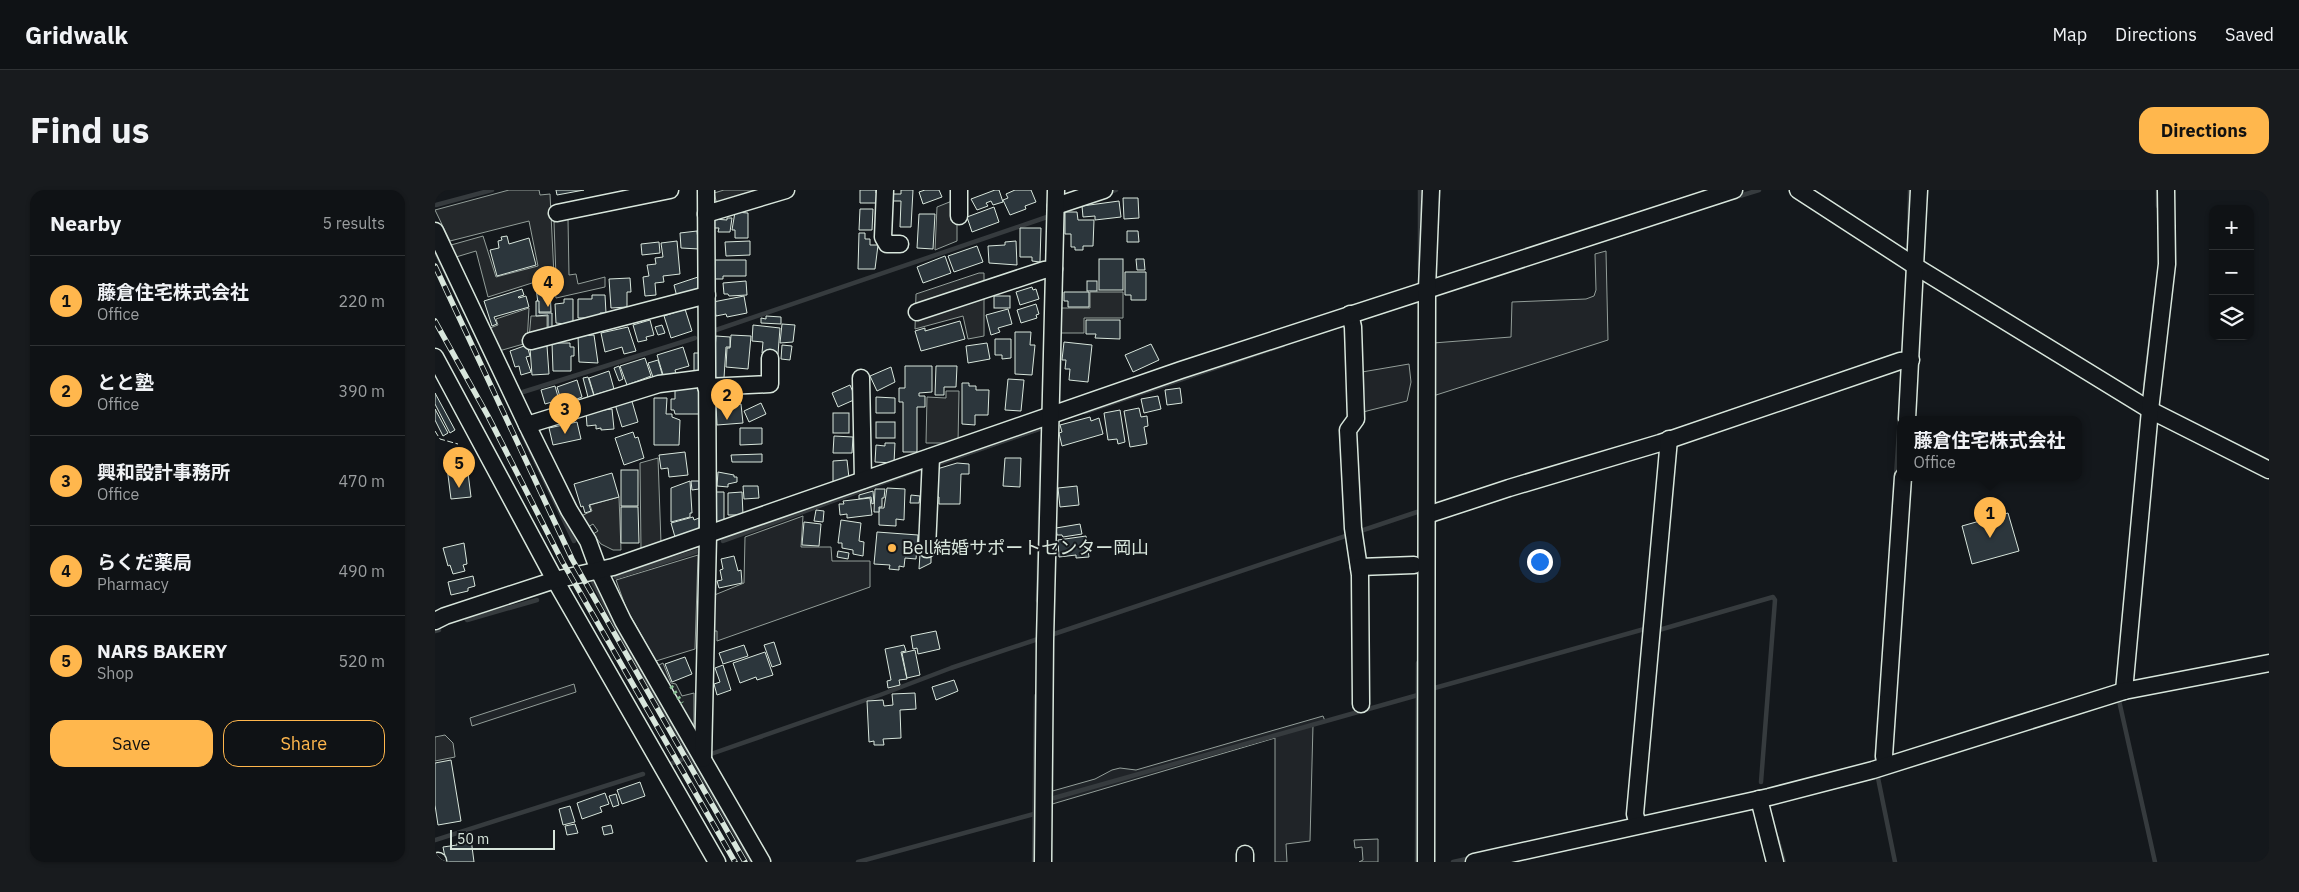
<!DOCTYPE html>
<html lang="en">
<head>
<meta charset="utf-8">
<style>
	body { margin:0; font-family:"IBM Plex Sans","Noto Sans JP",sans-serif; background:#181b1e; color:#f1f3f6 }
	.controls { position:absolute; right:15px; top:15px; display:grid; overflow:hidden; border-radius:10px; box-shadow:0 1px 4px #0004 }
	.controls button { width:45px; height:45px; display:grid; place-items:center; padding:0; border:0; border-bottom:1px solid #2f3234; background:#0f1215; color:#f1f3f6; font:25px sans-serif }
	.scale { position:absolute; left:15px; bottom:12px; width:105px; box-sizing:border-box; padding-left:5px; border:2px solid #d8e6dc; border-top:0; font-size:14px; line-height:18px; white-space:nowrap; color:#d8e6dc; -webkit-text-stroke:4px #14181c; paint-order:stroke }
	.you { position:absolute; left:1104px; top:371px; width:18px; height:18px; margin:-12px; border:4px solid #fff; border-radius:50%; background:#1a73e8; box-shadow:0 0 0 8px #1a73e833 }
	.badge { display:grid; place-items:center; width:32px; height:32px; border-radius:50%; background:#ffb74d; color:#111; font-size:16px; font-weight:700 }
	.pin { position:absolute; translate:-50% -41px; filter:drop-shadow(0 1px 2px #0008) }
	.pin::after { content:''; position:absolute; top:26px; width:18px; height:15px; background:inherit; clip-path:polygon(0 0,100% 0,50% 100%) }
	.popup { position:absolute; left:1462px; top:226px; width:185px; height:65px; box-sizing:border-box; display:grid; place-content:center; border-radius:10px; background:#0f1215; filter:drop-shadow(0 1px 4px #0005); font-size:16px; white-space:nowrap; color:#9b9ea0 }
	.popup b { font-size:19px; color:#f1f3f6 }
	.popup::after { content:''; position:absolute; left:50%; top:100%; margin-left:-10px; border:10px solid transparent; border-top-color:#0f1215 }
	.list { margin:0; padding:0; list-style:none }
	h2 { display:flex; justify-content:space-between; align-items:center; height:65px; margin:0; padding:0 20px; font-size:21px }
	h2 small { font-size:16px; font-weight:400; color:#9b9ea0 }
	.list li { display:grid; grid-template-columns:32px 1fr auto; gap:15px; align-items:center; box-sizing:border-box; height:90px; padding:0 20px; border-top:1px solid #2f3234 }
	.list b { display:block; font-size:19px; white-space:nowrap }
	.list p { margin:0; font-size:16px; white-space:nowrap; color:#9b9ea0 }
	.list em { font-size:16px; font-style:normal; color:#9b9ea0 }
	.actions { display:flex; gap:10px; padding:15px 20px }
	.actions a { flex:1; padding:11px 0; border:1px solid #ffb74d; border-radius:15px; text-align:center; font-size:18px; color:#ffb74d }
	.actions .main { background:#ffb74d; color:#111 }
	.icon { flex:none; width:28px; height:28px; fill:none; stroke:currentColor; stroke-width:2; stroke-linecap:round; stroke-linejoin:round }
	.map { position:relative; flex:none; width:1834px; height:672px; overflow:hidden; border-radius:15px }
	header { display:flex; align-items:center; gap:30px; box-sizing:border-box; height:70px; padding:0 25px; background:#0f1215; border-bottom:1px solid #2f3234 }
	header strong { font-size:24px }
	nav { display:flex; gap:28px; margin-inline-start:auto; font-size:18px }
	.intro { display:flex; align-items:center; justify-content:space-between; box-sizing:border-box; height:120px; padding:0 30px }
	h1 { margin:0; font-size:35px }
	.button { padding:12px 22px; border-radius:15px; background:#ffb74d; color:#111; font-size:18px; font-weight:700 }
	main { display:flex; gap:30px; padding:0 30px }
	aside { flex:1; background:#0f1215; border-radius:15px; box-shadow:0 1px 4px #0004 }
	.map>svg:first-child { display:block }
</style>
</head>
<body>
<header>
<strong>Gridwalk</strong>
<nav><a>Map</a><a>Directions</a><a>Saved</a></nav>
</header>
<div class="intro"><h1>Find us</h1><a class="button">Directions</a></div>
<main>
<aside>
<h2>Nearby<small>5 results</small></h2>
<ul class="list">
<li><span class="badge">1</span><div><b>藤倉住宅株式会社</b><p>Office</p></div><em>220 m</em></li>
<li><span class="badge">2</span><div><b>とと塾</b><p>Office</p></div><em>390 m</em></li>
<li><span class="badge">3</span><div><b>興和設計事務所</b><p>Office</p></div><em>470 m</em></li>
<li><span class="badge">4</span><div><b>らくだ薬局</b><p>Pharmacy</p></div><em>490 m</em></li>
<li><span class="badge">5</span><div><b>NARS BAKERY</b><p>Shop</p></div><em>520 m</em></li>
</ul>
<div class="actions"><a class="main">Save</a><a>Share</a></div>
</aside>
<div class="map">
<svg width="1834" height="672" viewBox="0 0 1834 672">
	<rect width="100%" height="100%" fill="#14181c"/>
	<g fill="#202428" stroke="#939e99">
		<path d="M133,29L134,85L141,84L143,94L170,87V97L121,108L119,95L115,89L121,87L119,32Z"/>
		<path d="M1171,61L1173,150L998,206V153L1076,147L1077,112L1151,109L1159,106L1161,100L1160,64Z"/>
		<path d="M974,174L976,192L972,211L928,222L927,182Z"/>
		<path d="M368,326L366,357H396L397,371H435V397L282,451V441H276L277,406L309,393L310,347Z"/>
		<path d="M263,365L260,459L221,471L191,418L181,390Z"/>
		<path d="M228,473L236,493L241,494L247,506L259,503V534L257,535L222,476Z"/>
		<path d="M139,494L141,502L37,536L35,528Z"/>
		<path d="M888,526L890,531L878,535L875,651L851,654L852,672H840V548L614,615V602L660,589L677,580L685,578L701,580Z"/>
		<path d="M943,649V672H924L928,670L927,657L920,658L919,650Z"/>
	</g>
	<g fill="#24282b" stroke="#939e99">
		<path d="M74,0H104L105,5L115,4L119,86L53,107L41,61L21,67L16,55L48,46L61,87L103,76L94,31L15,51L0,20Z"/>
		<path d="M289,0H324L282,14L279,3Z"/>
		<path d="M522,9V51L500,60L502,17Z"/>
		<path d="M544,83H549V146L533,149L528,126L480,139L481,104Z"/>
		<path d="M655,102H688V128H649V143H624V118H655Z"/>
		<path d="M94,118L92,153L64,161L55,138L63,135L61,129Z"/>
		<path d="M96,126H112V140L94,149Z"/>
		<path d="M511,201H524L523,253H491L492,207L511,208Z"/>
		<path d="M223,268L226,353L206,359L205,273Z"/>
		<path d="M184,307L186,360H178L166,354L158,344L163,341L158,334L153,337L146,326L157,321L155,315Z"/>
		<path d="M10,545L18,553L20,567L0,571V547Z"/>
	</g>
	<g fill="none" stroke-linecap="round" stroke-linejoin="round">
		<g stroke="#363b3e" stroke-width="4.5">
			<path d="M1723,0V16"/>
			<path d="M673,3L681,0"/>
			<path d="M1298,8L1324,0"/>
			<path d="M1,15L57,0"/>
			<path d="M1474,41L1475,0"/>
			<path d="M0,60L30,122"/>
			<path d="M985,80V0"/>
			<path d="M278,141L612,27L616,24"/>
			<path d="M1710,195L1721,106"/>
			<path d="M88,202L260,148"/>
			<path d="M650,222L848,155"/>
			<path d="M88,245L139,351"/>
			<path d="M499,275L604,239"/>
			<path d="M1461,286L1465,227"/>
			<path d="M288,351L491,277"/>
			<path d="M181,387L263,361"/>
			<path d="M158,392L186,445L317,672"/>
			<path d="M603,411L607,254"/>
			<path d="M32,430L102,410"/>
			<path d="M1224,440L1338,407L1340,410L1326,592"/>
			<path d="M0,441L4,440"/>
			<path d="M613,446L982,322"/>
			<path d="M996,499L1213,438"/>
			<path d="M1683,506L1720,672"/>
			<path d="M276,564L445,505L516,478L606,448"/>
			<path d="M235,574L256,566"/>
			<path d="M1441,575L1444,528"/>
			<path d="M1442,583L1460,672"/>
			<path d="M619,608L983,505"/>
			<path d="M1342,648L1349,672"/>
			<path d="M0,650L208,584"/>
			<path d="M423,672L599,624"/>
			<path d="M599,672L601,506"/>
			<path d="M982,672L983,473"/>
			<path d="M1018,672L1036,668"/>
		</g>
	</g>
	<g fill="#2c363c" stroke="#d8e6dc">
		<path d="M121,0H149L122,5Z"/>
		<path d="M425,0H441V3H446V13H425Z"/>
		<path d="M466,0H478L476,37H465L466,11H458V4H466Z"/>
		<path d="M490,0H504L507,7L488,14L484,2Z"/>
		<path d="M560,0H564L568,12L558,15L556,11L551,13L553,16L542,20L536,9Z"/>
		<path d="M580,0H596L601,12L590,16L591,19L575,25L568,10L573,8L571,4Z"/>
		<path d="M688,8H703L704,28L689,29Z"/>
		<path d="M684,11L686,27L660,30V26L648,27L647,16Z"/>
		<path d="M559,17L564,32L537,42L532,27Z"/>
		<path d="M425,19H438L437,40H424Z"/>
		<path d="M300,22L313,23V48H300V40H297Z"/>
		<path d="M630,22H642L643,30H659L658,56H648V60H640V57H636V44H630Z"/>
		<path d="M484,24H500L498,59L482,58Z"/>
		<path d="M292,28H297L295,42H283L284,38H279V29L292,30Z"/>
		<path d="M585,38H606L605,72L597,71V67H585Z"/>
		<path d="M262,41L264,59L246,58L245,43Z"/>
		<path d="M692,41H703L704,52H692Z"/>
		<path d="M424,43H430V49H435V55H443L440,79H423Z"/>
		<path d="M72,46L74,54L94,48L101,75L62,86L55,60L64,58L63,51L67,50L66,47Z"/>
		<path d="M242,51L245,84L228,86L229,92L220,93L221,105L210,106L208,87L214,86L212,75L221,74L220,68L228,67L226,53Z"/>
		<path d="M315,51V65L291,66L290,52Z"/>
		<path d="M581,51L582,75L554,73L553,56L570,55V52Z"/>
		<path d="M224,52L225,63L207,65L206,54Z"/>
		<path d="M542,56L548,72L519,82L513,66Z"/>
		<path d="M510,66L516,83L488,93L482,77Z"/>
		<rect x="664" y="69" width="24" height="31"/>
		<path d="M701,69H709L710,80H702Z"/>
		<path d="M280,70H311V86H288V89H279Z"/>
		<path d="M690,82H711V110H696V105H690Z"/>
		<path d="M263,87L266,101L242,107L239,95Z"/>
		<path d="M195,88L196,102H192V117L176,118L174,89Z"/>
		<path d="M311,91L312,105L294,106L293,104H289L288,93Z"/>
		<rect x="652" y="91" width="10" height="10"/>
		<path d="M115,96L116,122H104L101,97Z"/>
		<path d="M597,97L598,100L601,99L604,109L585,115L581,102Z"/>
		<path d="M87,99L89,105L83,107L84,108L91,106L94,117L59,127L62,134L57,136L49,111Z"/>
		<path d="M629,102H654V117H633V111H629Z"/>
		<path d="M157,105H170L171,123H165V128H143V109H157Z"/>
		<path d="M309,106L312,123L292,127L291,124L281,126L278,112Z"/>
		<rect x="559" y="106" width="16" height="12"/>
		<path d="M129,109H138V135L121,133L120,114L129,113Z"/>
		<path d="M101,111H104V123H117V139H113V125L101,126Z"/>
		<path d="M601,114L604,124L601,125L602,128L586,133L582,120Z"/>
		<path d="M250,119L257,141L236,148L229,126Z"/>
		<path d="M573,119L577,134L563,138L565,142L556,145L551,125Z"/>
		<path d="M331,126L346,127V134L326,133V128L331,129Z"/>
		<path d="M215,130L219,145L211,147L212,150L203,152L198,135Z"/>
		<path d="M651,130H685V149L660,148L661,144H651Z"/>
		<path d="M525,131L530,149L486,161L480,141L490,138V141Z"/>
		<path d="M347,134L360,135L358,152L345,153Z"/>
		<path d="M227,135L230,143L223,145L220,137Z"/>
		<path d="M318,135L345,138L343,164L327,163L328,152L317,151Z"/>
		<path d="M193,137L201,161L189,164L187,157L170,162L166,143Z"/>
		<path d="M580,142H596L595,155H600L597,185L580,184Z"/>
		<path d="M159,145L163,173L144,172L143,146Z"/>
		<path d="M296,145L316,146L313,179L291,177L292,158H295Z"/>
		<path d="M281,146L295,147V157H291L289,188L278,187Z"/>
		<path d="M560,149H576V168L567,169V165H560Z"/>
		<path d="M629,152L657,155L653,192L634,190L635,179H630L631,170H627Z"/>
		<path d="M117,153H135V157H139V166H136V181H118Z"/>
		<path d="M552,153L555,169L533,173L531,156Z"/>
		<path d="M716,154L724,170L698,182L690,165Z"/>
		<path d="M92,155L95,166L91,167L96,182L86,185L84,176L80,177L75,161Z"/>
		<path d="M347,155L357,156L355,170L346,169Z"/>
		<path d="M112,156L114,184L97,185L95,158Z"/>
		<path d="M248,157L254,176L240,180L241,184L229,188L222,165Z"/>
		<path d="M259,163H265L264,181H259Z"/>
		<path d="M210,168L216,186L192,195L185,176Z"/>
		<path d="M223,170L228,187L219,190L213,173Z"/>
		<path d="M184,176L188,189L184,191L179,178Z"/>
		<path d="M470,176H497V202L484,203V206H490V217H482V262H468V212H464V198H470Z"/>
		<path d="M501,176H522L521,197H509V205H500Z"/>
		<path d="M456,177L460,192L442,201L435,186Z"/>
		<path d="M174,181L179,199L159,205L154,188Z"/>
		<path d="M153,187L160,209L154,211L148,188Z"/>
		<path d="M573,189L589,190L586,221L570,220Z"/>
		<path d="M142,190L147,207L132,213L130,209L126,210L122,197Z"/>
		<path d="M527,193H534V196H541V200H554L553,225H540V235L527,234Z"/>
		<path d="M415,195L421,209L403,217L397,203Z"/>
		<path d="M120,196L124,210L110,214L106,200Z"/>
		<path d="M253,196H264V224H240L239,220H236V209H240V199H253Z"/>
		<path d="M745,198L747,213L732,215L730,200Z"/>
		<path d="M0,203L20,240L15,243L0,214Z"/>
		<path d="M723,206L726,219L709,223L706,209Z"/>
		<path d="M441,207L460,208V223H441Z"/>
		<path d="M196,208L203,232L187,237L180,214Z"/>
		<path d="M219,208H232L231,224H237V227L245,230L244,255H219Z"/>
		<path d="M326,213L331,224L314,232L309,221Z"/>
		<path d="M306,214L308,233L282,235L281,216Z"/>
		<path d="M704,218L706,227L712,226L713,236L709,237L712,254L695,257L689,221Z"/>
		<path d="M0,219L13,243L8,246L0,230Z"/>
		<path d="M177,219L179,239L166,240V238L161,239V235L152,236L151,222Z"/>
		<path d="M685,220L690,252L683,254L682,249L673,250L669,223Z"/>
		<rect x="398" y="223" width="16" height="20"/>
		<path d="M655,227L656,231L664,228L668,244L627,256L624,243L627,242L625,235Z"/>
		<path d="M142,232L146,249L118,255L114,238Z"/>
		<rect x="441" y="232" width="19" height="16"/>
		<path d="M305,238H327V254L305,255Z"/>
		<path d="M198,242L200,248L203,247L209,268L189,275L180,248Z"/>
		<path d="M399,246L418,247L417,263H398Z"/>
		<path d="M450,253H460L459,273L440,272L441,255L450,256Z"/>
		<path d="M250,262L253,285L234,287L233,278L226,279L224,265Z"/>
		<path d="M327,264V272H297L296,265Z"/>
		<path d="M570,268H586L585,297L568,296Z"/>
		<path d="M412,270L414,288L411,291L398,292V271Z"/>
		<path d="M522,273L534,274V284H526L525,314H504V307H501L502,279Z"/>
		<path d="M32,275L36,307L16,309L12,277Z"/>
		<rect x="186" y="280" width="17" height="36"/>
		<path d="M283,282L299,285V287H302V292L293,294V297L282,296Z"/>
		<path d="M177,283L184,307L154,315L156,321L150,323L148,316L146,317L139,294Z"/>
		<path d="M255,291L257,323H255V327L236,332V298Z"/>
		<path d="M256,291H264V299L257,300Z"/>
		<path d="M308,296H323L324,308L309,309Z"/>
		<path d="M642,296L644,315L625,317L623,298Z"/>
		<path d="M452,298L470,299L469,330L461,329V336L444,335V318H449Z"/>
		<path d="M440,299H450L449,308H447V317H444V322H439Z"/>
		<path d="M438,301L439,313L437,314L436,307L424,309V305Z"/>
		<path d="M279,302H289V332H280Z"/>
		<path d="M307,302L308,325H293V303Z"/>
		<path d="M476,305L485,306L484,313H475Z"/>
		<path d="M435,308L437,325L412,328V324L405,325L404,314H409L408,311Z"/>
		<path d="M186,317H203L204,353H186Z"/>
		<path d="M381,320L389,321L388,332L379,331Z"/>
		<path d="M1573,323L1584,361L1537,374L1527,336Z"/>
		<path d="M258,327L259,330L264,328V341L240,347L236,333Z"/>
		<path d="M406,330L426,333L424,351L429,352L428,366L418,364V360L407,358V353H403Z"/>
		<path d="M369,332L386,334L384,356L367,355Z"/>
		<path d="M645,334L647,344L628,347L627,345H622L621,338Z"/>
		<path d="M442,342L483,345L481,369L470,368L469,377L464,376V380L454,379L455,375L439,374Z"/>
		<path d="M651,346L654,367L641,368V365L624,367L623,350Z"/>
		<path d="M29,353L32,374L28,375L30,381L18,384L15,375L13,376L8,358Z"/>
		<path d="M403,361L414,363L413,369L402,367Z"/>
		<path d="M485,364H496V373L484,379Z"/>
		<path d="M299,366L303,381L306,380L307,393L284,398L282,391L287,390L285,380L288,379L286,369Z"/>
		<path d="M38,386L40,396L33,398V401L16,405L13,392Z"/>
		<path d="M501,441L505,459L483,464L482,458L478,459L476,446Z"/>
		<path d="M339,452L346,474L337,477L329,455Z"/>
		<path d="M309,455L313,466L288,474L284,463Z"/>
		<path d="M469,455L471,461L466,462L472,489L464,490L465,495L453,498L452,491L456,490L450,459Z"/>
		<path d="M480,460L485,485L472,488L467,463Z"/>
		<path d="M330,462L338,485L322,490L321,487L305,493L298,473Z"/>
		<path d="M250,467L257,484L237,492L230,474Z"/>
		<path d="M288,475L296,500L282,505L279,494L285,492L280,478Z"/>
		<path d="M519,490L523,501L501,510L497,497Z"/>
		<path d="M480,503L481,519L465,520L466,548L448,549L449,555H439V551L434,552L432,511L448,510L449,516L458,515L457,504Z"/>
		<path d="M16,570L26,631L3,635L0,615V573Z"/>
		<path d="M205,592L210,606L187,614L182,600Z"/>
		<path d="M170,603L174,614L165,617L167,622L147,629L142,613Z"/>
		<path d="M181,604L184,615L178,617L174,606Z"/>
		<path d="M135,616L140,632L128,635L124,619Z"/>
		<path d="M140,634L143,643L132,645L130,636Z"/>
		<path d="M176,635L178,643L169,645L167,637Z"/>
		<path d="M36,649L39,672H11L8,657L22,655V651Z"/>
	</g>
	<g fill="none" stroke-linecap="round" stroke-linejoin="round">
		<g stroke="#d8e6dc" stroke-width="19">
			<g id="minor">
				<path d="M450,0L448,47L452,54H465"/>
				<path d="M1363,0L1480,76L1715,220L1834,280"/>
				<path d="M621,16L669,0"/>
				<path d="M122,23L235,0"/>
				<path d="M271,24L351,0"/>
				<path d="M524,26V0"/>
				<path d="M0,41L92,235L134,320L153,351L164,381L188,431L327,672"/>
				<path d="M482,122L609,80L619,79"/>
				<path d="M915,124L918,137L921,229L913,240L918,338L925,385L926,514"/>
				<path d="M96,151L272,105"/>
				<path d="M0,167L120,390L282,672"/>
				<path d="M426,188L428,290"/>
				<path d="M271,197L335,194V168"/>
				<path d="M1472,229L1484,0"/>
				<path d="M92,235L224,194L271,188"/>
				<path d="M992,325L1074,298L1225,253L1465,171L1476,170"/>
				<path d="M492,359L496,267"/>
				<path d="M924,377L979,375"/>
				<path d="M0,431L10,426L120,390L178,377L746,180L1299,0"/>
				<path d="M1689,501L1715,220L1732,74L1731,0"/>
				<path d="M268,569L273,345L271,0"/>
				<path d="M1451,575L1449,566L1468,287"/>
				<path d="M1324,609L1340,672"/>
				<path d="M1203,635L1200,624L1234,249"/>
				<path d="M3,671V672"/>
				<path d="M608,672L610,451L621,0"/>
				<path d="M810,672V664"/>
				<path d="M991,672L992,99L996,0"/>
				<path d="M1039,672L1334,607L1438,580L1689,501L1834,473"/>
			</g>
		</g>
		<use href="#minor" stroke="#14181c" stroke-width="16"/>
		<g stroke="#d8e6dc" stroke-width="5.5">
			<g id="rail">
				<path d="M0,76L137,369L310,672"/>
				<path d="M0,131L53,226L127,371L300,672"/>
			</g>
		</g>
		<use href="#rail" stroke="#14181c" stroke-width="4" stroke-dasharray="11" stroke-linecap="butt"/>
		<path stroke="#8ac095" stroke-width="4" stroke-dasharray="2.5 4" stroke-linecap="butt" d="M236,496L247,513"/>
		<path stroke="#d8e6dc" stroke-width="1" stroke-dasharray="6 2.5" stroke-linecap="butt" d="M0,241L5,249L23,254"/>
	</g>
	<circle fill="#ffb74d" stroke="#14181c" stroke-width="2" cx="457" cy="358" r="5"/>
	<g text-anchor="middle" stroke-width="4" stroke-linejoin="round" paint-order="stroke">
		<g font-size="18" fill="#d8e6dc" stroke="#14181c" text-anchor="start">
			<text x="467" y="364">Bell結婚サポートセンター岡山</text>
		</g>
	</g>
</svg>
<div class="controls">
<button>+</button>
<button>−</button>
<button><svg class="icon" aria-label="layers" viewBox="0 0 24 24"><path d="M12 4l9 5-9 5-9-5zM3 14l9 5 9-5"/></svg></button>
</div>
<div class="scale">50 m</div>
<div class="you"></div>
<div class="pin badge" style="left:1555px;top:348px">1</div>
<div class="popup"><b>藤倉住宅株式会社</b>Office</div>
<div class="pin badge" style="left:292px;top:230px">2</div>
<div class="pin badge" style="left:130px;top:244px">3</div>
<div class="pin badge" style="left:113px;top:117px">4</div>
<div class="pin badge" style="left:24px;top:298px">5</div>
</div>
</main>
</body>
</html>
